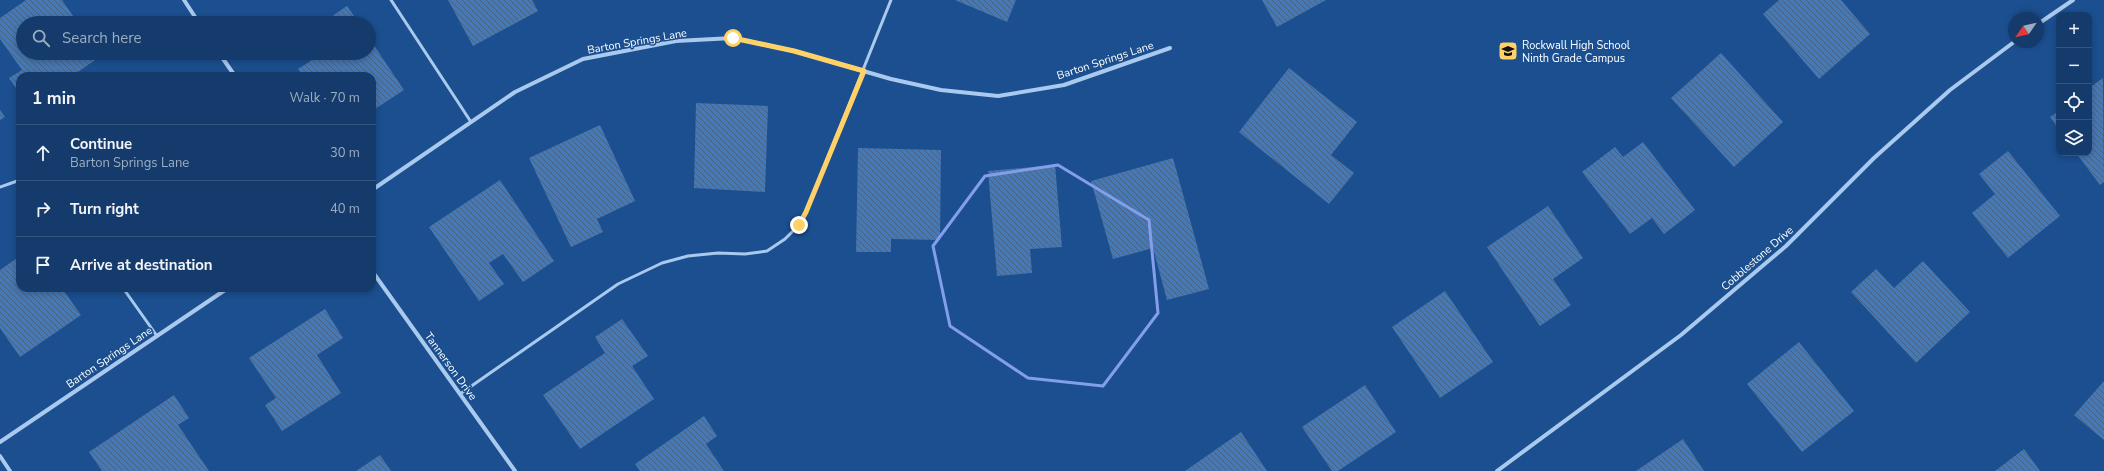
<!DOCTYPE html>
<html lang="en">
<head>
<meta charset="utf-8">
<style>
	body { margin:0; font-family:"Nunito Sans",sans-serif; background:#214673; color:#f1f3f6 }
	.controls { position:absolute; right:12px; top:12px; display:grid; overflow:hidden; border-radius:8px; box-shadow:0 2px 6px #0003 }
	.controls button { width:36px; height:36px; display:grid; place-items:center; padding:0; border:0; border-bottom:1px solid #33557e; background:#143b6b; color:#f1f3f6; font:20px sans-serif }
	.compass { position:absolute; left:2008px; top:12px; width:36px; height:36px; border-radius:50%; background:#143b6b; box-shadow:0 2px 6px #0003; rotate:236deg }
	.stop { position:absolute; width:12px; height:12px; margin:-9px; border:3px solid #ffd166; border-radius:50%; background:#fff }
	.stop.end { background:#ffd166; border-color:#fff; box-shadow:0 1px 4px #0008 }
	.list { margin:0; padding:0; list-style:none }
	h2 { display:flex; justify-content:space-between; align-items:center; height:52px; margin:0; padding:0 16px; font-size:17px }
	h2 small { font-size:13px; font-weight:400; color:#9dadc1 }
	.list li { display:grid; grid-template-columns:26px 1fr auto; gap:12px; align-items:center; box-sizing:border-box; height:56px; padding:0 16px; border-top:1px solid #33557e }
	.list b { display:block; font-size:15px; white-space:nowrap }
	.list p { margin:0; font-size:13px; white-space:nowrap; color:#9dadc1 }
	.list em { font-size:13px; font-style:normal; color:#9dadc1 }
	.icon { flex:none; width:22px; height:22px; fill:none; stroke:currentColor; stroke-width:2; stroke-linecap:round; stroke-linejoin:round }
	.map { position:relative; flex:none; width:2104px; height:471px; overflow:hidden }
	.search { position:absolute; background:#143b6b; box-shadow:0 2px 6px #0003; left:16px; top:16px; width:360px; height:44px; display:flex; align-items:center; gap:10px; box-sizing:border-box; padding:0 14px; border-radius:22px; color:#9dadc1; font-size:15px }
	.panel { position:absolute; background:#143b6b; box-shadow:0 2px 6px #0003; left:16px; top:72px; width:360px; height:220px; border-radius:12px }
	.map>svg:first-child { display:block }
</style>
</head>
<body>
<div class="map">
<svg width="2104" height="471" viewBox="0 0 2104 471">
	<defs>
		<pattern id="building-back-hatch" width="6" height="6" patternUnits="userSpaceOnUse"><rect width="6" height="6" fill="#4478b7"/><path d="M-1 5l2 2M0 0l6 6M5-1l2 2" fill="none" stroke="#486282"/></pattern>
	</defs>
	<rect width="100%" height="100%" fill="#1b4f8f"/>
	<g fill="url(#building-back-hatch)">
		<path d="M26,0H62L78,23H23V53H99L101,56L72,76H20V94L9,78L22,70L0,39V18Z"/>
		<path d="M448,0H532L538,11L473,46Z"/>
		<path d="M955,0H1016L1007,22Z"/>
		<path d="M1262,0H1326L1277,27Z"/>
		<path d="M1779,0H1841L1870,34L1819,79L1763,14Z"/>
		<path d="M347,6L359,23H322Z"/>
		<path d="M369,38L404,90L372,111V76H303L298,69L323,53H369Z"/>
		<path d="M1721,53L1783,122L1734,167L1671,98Z"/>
		<path d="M1289,68L1357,122L1331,155L1354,173L1329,204L1239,132Z"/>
		<path d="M2103,78L2104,182L2100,185L2076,153H2089V88Z"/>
		<path d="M696,103L768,106L765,192L694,188Z"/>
		<path d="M0,110L5,117L0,120Z"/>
		<path d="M2059,111V130L2050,117Z"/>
		<path d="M600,125L635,201L597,219L603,232L571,247L529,158Z"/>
		<path d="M1643,142L1695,210L1664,234L1652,218L1630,234L1582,172L1615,147L1623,157Z"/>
		<path d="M858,148L941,150L940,240L891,239V252H856Z"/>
		<path d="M2008,151L2060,216L2008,258L1972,213L1995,194L1979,174Z"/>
		<path d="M1173,158L1209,289L1167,300L1153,248L1113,259L1091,181Z"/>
		<path d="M1055,165L1062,247L1030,249L1032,273L997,276L988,171Z"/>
		<path d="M500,180L554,261L523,282L503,254L489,263L504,284L479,301L429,227Z"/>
		<path d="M1548,206L1583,258L1553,279L1571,305L1540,326L1487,247Z"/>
		<path d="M20,256V288H62L81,315L20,357L0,328V270Z"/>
		<path d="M1923,261L1970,312L1916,363L1851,292L1876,269L1894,288Z"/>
		<path d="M1445,291L1493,362L1440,398L1392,327Z"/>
		<path d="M325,309L343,338L317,355L341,393L282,431L265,405L276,398L249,358Z"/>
		<path d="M622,319L648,356L632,366L654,399L580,449L543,395L605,353L595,337Z"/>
		<path d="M1799,342L1854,411L1802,452L1747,384Z"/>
		<path d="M2104,381V440L2074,415Z"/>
		<path d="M1365,385L1396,432L1338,471H1332L1302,427Z"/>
		<path d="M174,395L189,418L178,425L209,471H102L89,452Z"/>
		<path d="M704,416L717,436L706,444L724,471H640L635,464Z"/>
		<path d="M1241,432L1267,471H1185Z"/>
		<path d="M1683,439L1704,471H1636Z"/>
		<path d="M2024,449L2040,471H1995Z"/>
		<path d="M380,455L391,471H356Z"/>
	</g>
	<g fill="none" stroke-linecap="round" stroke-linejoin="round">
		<g stroke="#a9c9ee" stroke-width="3">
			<path d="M391,0L471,122"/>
			<path d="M0,187L20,180"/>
			<path d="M123,288L157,336"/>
			<path d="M460,394L618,284L662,263L688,256L718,253L745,254L767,251L785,239L799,225L806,212L891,0"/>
		</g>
		<g stroke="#a9c9ee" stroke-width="4">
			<path d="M184,0L199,23"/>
			<path d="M2038,24L2073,0"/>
			<path d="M219,53L235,76"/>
			<path d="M372,190L515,92L583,59L676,41L733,38L794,51L891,79L941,90L998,96L1064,85L1170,48"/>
			<path d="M372,271L515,471"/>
			<path d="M0,442L228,288"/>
			<path d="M0,456L10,471"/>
			<path d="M1497,471L1681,335L1786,246L1874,158L1950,90L2014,42"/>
		</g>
	</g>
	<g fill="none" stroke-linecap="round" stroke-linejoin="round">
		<path stroke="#ffd166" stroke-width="5" d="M733,38L794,51L864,71L806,212L799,225"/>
	</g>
	<path fill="none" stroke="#839eea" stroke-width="3" stroke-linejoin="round" d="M1058,165L1149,220L1158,313L1103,386L1028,378L950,326L933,246L985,176Z"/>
	<defs>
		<g id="school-square" transform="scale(1)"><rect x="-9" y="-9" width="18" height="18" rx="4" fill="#ffd166" stroke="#1b4f8f"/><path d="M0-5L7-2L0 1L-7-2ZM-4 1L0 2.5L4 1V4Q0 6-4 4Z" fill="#111"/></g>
	</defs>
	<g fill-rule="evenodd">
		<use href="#school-square" x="1508" y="51"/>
	</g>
	<g text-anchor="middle" stroke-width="3" stroke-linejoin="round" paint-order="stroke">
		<g font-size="11" fill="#fff" stroke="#1b4f8f">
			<text transform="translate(637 41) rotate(-10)" y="4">Barton Springs Lane</text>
			<text transform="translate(1105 60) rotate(-18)" y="4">Barton Springs Lane</text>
			<text transform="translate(1757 258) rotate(-41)" y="4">Cobblestone Drive</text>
			<text transform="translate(109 357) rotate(-34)" y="4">Barton Springs Lane</text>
			<text transform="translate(451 366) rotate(54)" y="4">Tannerson Drive</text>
		</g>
		<g font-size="11" fill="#fff" stroke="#1b4f8f" text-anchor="start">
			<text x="1522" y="49">Rockwall High School<tspan x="1522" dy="13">Ninth Grade Campus</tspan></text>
		</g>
	</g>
</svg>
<div class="controls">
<button>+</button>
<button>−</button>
<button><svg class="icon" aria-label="locate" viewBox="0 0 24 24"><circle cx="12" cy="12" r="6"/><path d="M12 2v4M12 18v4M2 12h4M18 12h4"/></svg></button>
<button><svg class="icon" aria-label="layers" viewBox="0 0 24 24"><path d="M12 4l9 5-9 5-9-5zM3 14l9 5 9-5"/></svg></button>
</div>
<svg class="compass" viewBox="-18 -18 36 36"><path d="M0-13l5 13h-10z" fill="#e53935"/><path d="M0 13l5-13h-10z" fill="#9dadc1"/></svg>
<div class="stop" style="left:733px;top:38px"></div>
<div class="stop end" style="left:799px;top:225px"></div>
<div class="search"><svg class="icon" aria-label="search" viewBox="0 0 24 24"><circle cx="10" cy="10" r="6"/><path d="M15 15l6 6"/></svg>Search here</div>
<section class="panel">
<h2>1 min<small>Walk · 70 m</small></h2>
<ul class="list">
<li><svg class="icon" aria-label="ahead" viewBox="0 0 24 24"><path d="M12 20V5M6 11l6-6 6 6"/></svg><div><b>Continue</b><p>Barton Springs Lane</p></div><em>30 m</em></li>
<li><svg class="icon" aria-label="right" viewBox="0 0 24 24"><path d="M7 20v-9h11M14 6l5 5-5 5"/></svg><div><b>Turn right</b></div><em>40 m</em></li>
<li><svg class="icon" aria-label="arrive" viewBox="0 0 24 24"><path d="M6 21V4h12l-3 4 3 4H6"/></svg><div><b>Arrive at destination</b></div></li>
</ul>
</section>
</div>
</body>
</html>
